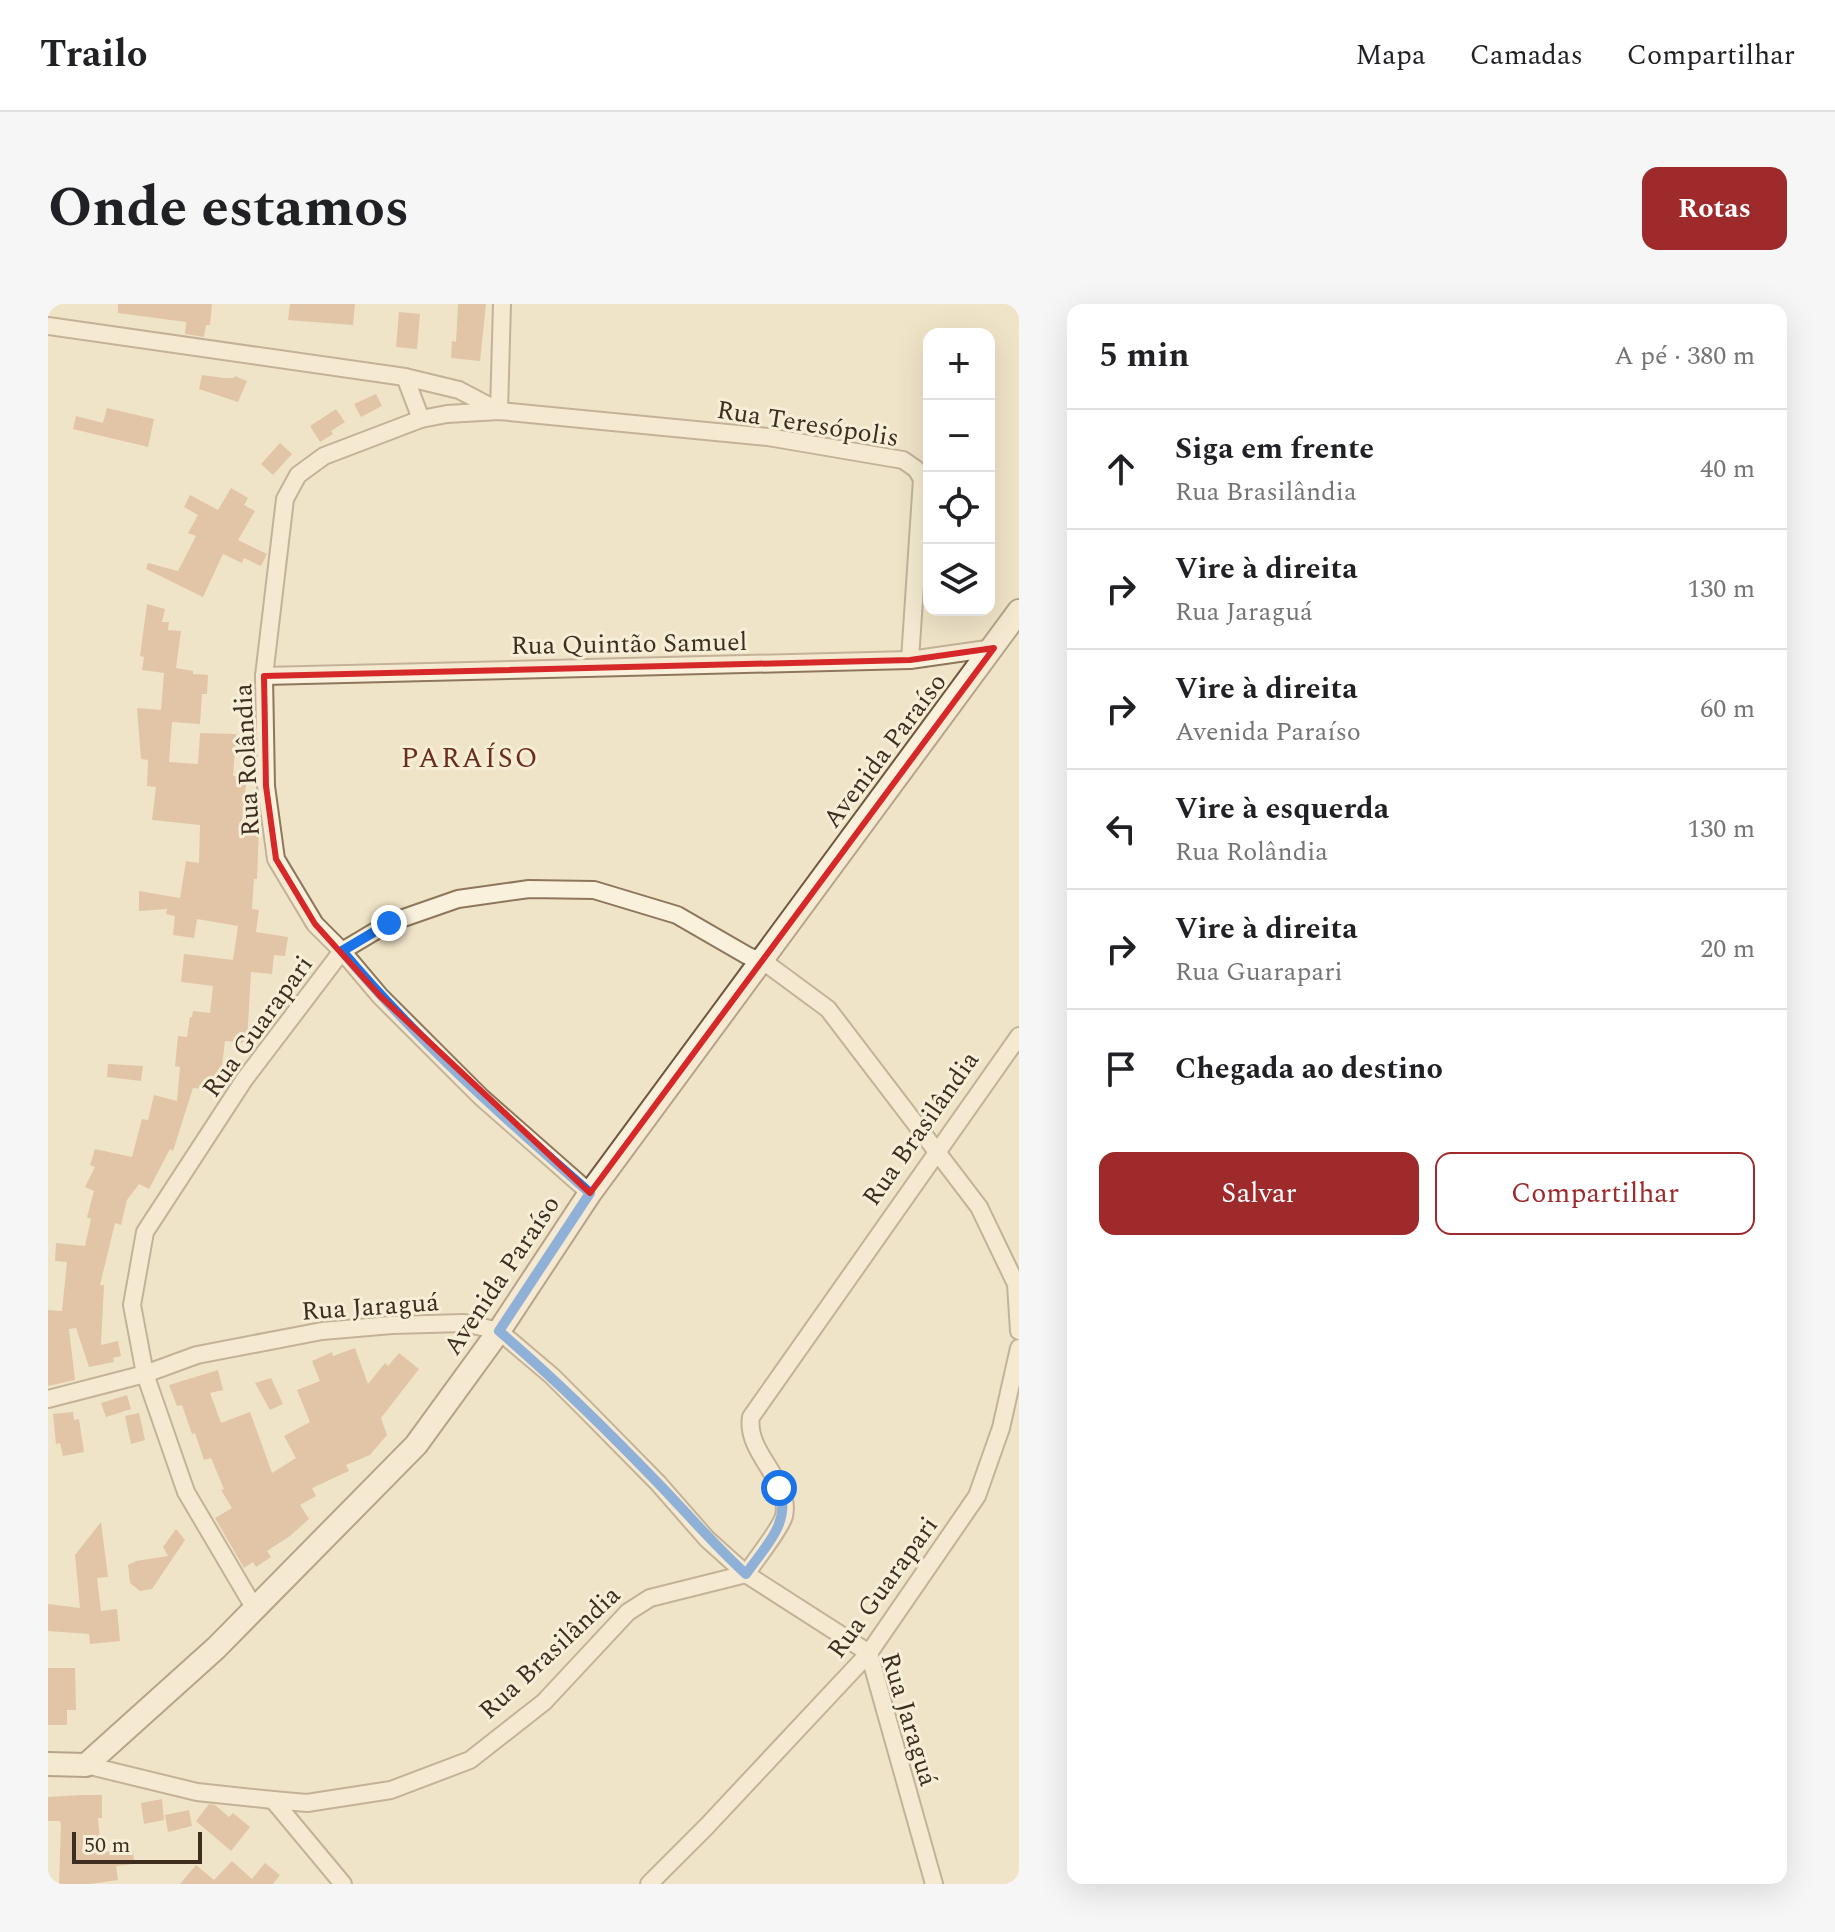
<!DOCTYPE html>
<html lang="pt">
<head>
<meta charset="utf-8">
<style>
	body { margin:0; font-family:Spectral,serif; background:#f6f6f6; color:#202124 }
	.controls { position:absolute; right:24px; top:24px; display:grid; overflow:hidden; border-radius:16px; box-shadow:0 8px 32px #0002 }
	.controls button { width:72px; height:72px; display:grid; place-items:center; padding:0; border:0; border-bottom:2px solid #e0e0e0; background:#fff; color:#202124; font:40px sans-serif }
	.scale { position:absolute; left:24px; bottom:20px; width:130px; box-sizing:border-box; padding-left:8px; border:4px solid #3d2e20; border-top:0; font-size:22px; line-height:28px; white-space:nowrap; color:#3d2e20; -webkit-text-stroke:6px #f7eed8; paint-order:stroke }
	.stop { position:absolute; width:24px; height:24px; margin:-18px; border:6px solid #1a73e8; border-radius:50%; background:#fff }
	.stop.end { background:#1a73e8; border-color:#fff; box-shadow:0 2px 8px #0008 }
	.list { margin:0; padding:0; list-style:none }
	h2 { display:flex; justify-content:space-between; align-items:center; height:104px; margin:0; padding:0 32px; font-size:34px }
	h2 small { font-size:26px; font-weight:400; color:#757577 }
	.list li { display:grid; grid-template-columns:52px 1fr auto; gap:24px; align-items:center; box-sizing:border-box; height:120px; padding:0 32px; border-top:2px solid #e0e0e0 }
	.list b { display:block; font-size:30px; white-space:nowrap }
	.list p { margin:0; font-size:26px; white-space:nowrap; color:#757577 }
	.list em { font-size:26px; font-style:normal; color:#757577 }
	.actions { display:flex; gap:16px; padding:24px 32px }
	.actions a { flex:1; padding:18px 0; border:2px solid #9e2a2b; border-radius:16px; text-align:center; font-size:28px; color:#9e2a2b }
	.actions .main { background:#9e2a2b; color:#fff }
	.icon { flex:none; width:44px; height:44px; fill:none; stroke:currentColor; stroke-width:2; stroke-linecap:round; stroke-linejoin:round }
	.map { position:relative; flex:none; width:971px; height:1580px; overflow:hidden; border-radius:16px }
	header { display:flex; align-items:center; gap:48px; box-sizing:border-box; height:112px; padding:0 40px; background:#fff; border-bottom:2px solid #e0e0e0 }
	header strong { font-size:38px }
	nav { display:flex; gap:44px; margin-inline-start:auto; font-size:28px }
	.intro { display:flex; align-items:center; justify-content:space-between; box-sizing:border-box; height:192px; padding:0 48px }
	h1 { margin:0; font-size:56px }
	.button { padding:20px 36px; border-radius:16px; background:#9e2a2b; color:#fff; font-size:28px; font-weight:700 }
	main { display:flex; gap:48px; padding:0 48px }
	aside { flex:1; background:#fff; border-radius:16px; box-shadow:0 8px 32px #0002 }
	.map>svg:first-child { display:block }
</style>
</head>
<body>
<header>
<strong>Trailo</strong>
<nav><a>Mapa</a><a>Camadas</a><a>Compartilhar</a></nav>
</header>
<div class="intro"><h1>Onde estamos</h1><a class="button">Rotas</a></div>
<main>
<div class="map">
<svg width="971" height="1580" viewBox="0 0 971 1580">
	<rect width="100%" height="100%" fill="#f0e4c8"/>
	<g fill="#cf9f7d">
		<path d="M70,0H164L162,21H158L156,33L137,30L138,18L70,9Z"/>
		<path d="M242,0H307L305,21L240,16Z"/>
		<path d="M410,0H438L432,57L403,54L404,37L408,38Z"/>
		<path d="M351,8L372,10L369,45L348,43Z"/>
		<path d="M154,71L176,74H186L187,72L199,77L190,98L151,85Z"/>
		<path d="M328,90L334,102L313,113L306,100Z"/>
		<path d="M59,104L106,115L100,143L25,125L28,112L55,119Z"/>
		<path d="M288,105L297,118L283,127L285,130L272,138L262,122Z"/>
		<path d="M232,139L244,150L225,171L213,160Z"/>
		<path d="M183,184L200,194L196,201L207,207L190,236L219,250L213,262L196,254L194,259L175,250L155,293L98,265L100,259L130,267L148,232L140,229L150,211L136,203L142,191L170,206Z"/>
		<path d="M99,300L117,305L114,318H121L120,326L133,327L128,364L145,367V370L160,371L159,390H154L152,420L124,418L121,458L150,460L152,429L188,430L185,472L199,473L193,524L211,525L209,575H206L204,605L211,606L208,628L240,633L237,652L226,651L224,670L203,668L199,739L177,737L171,786L145,784L125,847L122,845L101,885L91,880L79,896L73,921L67,919L52,981H56L53,1041L70,1037L73,1052L65,1054L66,1058L41,1063L28,1024L21,1025L27,1076L0,1082V1006L14,1007L19,958L7,957L8,939L37,942L43,915L39,913L46,887L37,883L47,863L42,861L47,845L84,853L94,815L100,816L106,791L129,797L132,763L127,762L130,732L139,733L142,713H144L145,707L162,709L165,682L133,678L136,650L185,656L190,622L149,615L146,634L125,631L127,612L118,610L119,605L91,607V587L132,594L138,557L151,559L152,521L104,516L108,483L99,482L100,456L93,455L89,404L113,406L116,369L94,366L96,353L92,352Z"/>
		<path d="M60,760L95,762L93,777L59,773Z"/>
		<path d="M307,1044L320,1080L337,1059L340,1062L351,1049L371,1065L333,1114L339,1131L322,1151L298,1161L301,1167L264,1184L268,1192L252,1201L261,1215L242,1232L219,1247L223,1253L208,1263L205,1258L196,1264L167,1214L184,1204L173,1186L176,1185L163,1154L156,1156L147,1129L144,1130L134,1101L129,1102L121,1081L170,1066L175,1086L162,1089L173,1119L202,1108L224,1169L248,1154L236,1132L262,1118L249,1086L272,1077L264,1057L284,1048L285,1052Z"/>
		<path d="M223,1074L235,1100L222,1106L207,1079Z"/>
		<path d="M79,1091L83,1105L58,1113L53,1099Z"/>
		<path d="M25,1108L26,1116L31,1115L36,1148L15,1152L12,1139L8,1140L5,1110Z"/>
		<path d="M91,1109L97,1136L83,1140L77,1112Z"/>
		<path d="M53,1218L60,1273L49,1274L53,1307L69,1305L72,1337L42,1340L41,1330L0,1327V1300L32,1304L27,1251Z"/>
		<path d="M128,1225L137,1236L104,1285L92,1287L82,1279L80,1261L88,1257L120,1252L115,1243Z"/>
		<path d="M0,1364H27L28,1406H19V1421H0Z"/>
		<path d="M33,1491H54V1514H50L53,1548L85,1546L86,1560L68,1562L70,1576L42,1580H11L13,1520L12,1517H0V1493Z"/>
		<path d="M114,1495L116,1516L96,1520L93,1499Z"/>
		<path d="M161,1500L167,1501L181,1513L185,1509L202,1523L183,1547L148,1517Z"/>
		<path d="M141,1506L144,1522L120,1528L117,1511Z"/>
		<path d="M184,1557L204,1575L217,1559L232,1571L225,1580H132L148,1561L166,1576Z"/>
	</g>
	<g fill="none" stroke-linecap="round" stroke-linejoin="round">
		<g stroke="#8d765c" stroke-width="20">
			<g id="minor">
				<path d="M0,22L357,73L411,86L451,107L454,0"/>
				<path d="M357,73L373,115"/>
				<path d="M216,372L862,356L946,344"/>
				<path d="M542,889L433,793L332,692L294,647L267,620L228,555L218,482L216,372L237,195L250,171L276,152L373,115L399,110L451,107L720,133L855,156L868,165L874,175L862,356"/>
				<path d="M0,1095L97,1070L149,1051L274,1027L344,1021L416,1019L451,1027L504,1072L541,1109L610,1179L659,1235L698,1270L821,1349L886,1580"/>
				<path d="M207,1305L138,1188L97,1070L84,1001L97,928L196,776L294,647L341,619L410,595L481,585L546,586L629,611L700,652L715,657L780,705L931,903L968,980L971,1027"/>
				<path d="M38,1461L149,1488L225,1496L259,1499L343,1486L422,1456L496,1398L580,1308L602,1294L698,1270C706,1258 733,1224 736,1212C744,1177 697,1149 703,1113L971,732"/>
				<path d="M225,1496L295,1580"/>
				<path d="M601,1580L658,1523L821,1349L929,1192L953,1124L971,1044"/>
			</g>
		</g>
		<g stroke="#6f573f" stroke-width="26">
			<path id="secondary" d="M0,1460L38,1461L168,1344L368,1141L451,1027L542,889L971,307"/>
		</g>
		<use href="#minor" stroke="#faf1dc" stroke-width="16"/>
		<use href="#secondary" stroke="#faf1dc" stroke-width="22"/>
	</g>
	<g fill="none" stroke-linecap="round" stroke-linejoin="round">
		<path stroke="#1a73e8" stroke-width="10" d="M341,619L294,647C369,736 455,813 542,889L451,1027C506,1074 557,1124 608,1177C638,1208 666,1241 698,1270C717,1242 744,1219 731,1184"/>
	</g>
	<path d="M0 0H971V1580H0ZM946,344L542,889L332,692L267,620L228,555L218,482L216,372L862,356Z" fill="#f0e4c8" fill-opacity=".55" fill-rule="evenodd"/>
	<path fill="none" stroke="#d62828" stroke-width="6" stroke-linejoin="round" d="M946,344L542,889L332,692L267,620L228,555L218,482L216,372L862,356Z"/>
	<g text-anchor="middle" stroke-width="6" stroke-linejoin="round" paint-order="stroke">
		<g font-size="26" fill="#3d2e20" stroke="#f7eed8">
			<text transform="translate(760 119) rotate(9)" y="9">Rua Teresópolis</text>
			<text transform="translate(581 339) rotate(-1)" y="9">Rua Quintão Samuel</text>
			<text transform="translate(836 446) rotate(-53)" y="9">Avenida Paraíso</text>
			<text transform="translate(198 456) rotate(-93)" y="9">Rua Rolândia</text>
			<text transform="translate(209 722) rotate(-54)" y="9">Rua Guarapari</text>
			<text transform="translate(872 824) rotate(-55)" y="9">Rua Brasilândia</text>
			<text transform="translate(453 971) rotate(-56)" y="9">Avenida Paraíso</text>
			<text transform="translate(322 1002) rotate(-4)" y="9">Rua Jaraguá</text>
			<text transform="translate(834 1283) rotate(-54)" y="9">Rua Guarapari</text>
			<text transform="translate(501 1348) rotate(-43)" y="9">Rua Brasilândia</text>
			<text transform="translate(862 1415) rotate(73)" y="9">Rua Jaraguá</text>
		</g>
		<g font-size="28" letter-spacing="2" fill="#6b2e1e" stroke="#f7eed8">
			<text x="422" y="463">PARAÍSO</text>
		</g>
	</g>
</svg>
<div class="controls">
<button>+</button>
<button>−</button>
<button><svg class="icon" aria-label="locate" viewBox="0 0 24 24"><circle cx="12" cy="12" r="6"/><path d="M12 2v4M12 18v4M2 12h4M18 12h4"/></svg></button>
<button><svg class="icon" aria-label="layers" viewBox="0 0 24 24"><path d="M12 4l9 5-9 5-9-5zM3 14l9 5 9-5"/></svg></button>
</div>
<div class="scale">50 m</div>
<div class="stop" style="left:731px;top:1184px"></div>
<div class="stop end" style="left:341px;top:619px"></div>
</div>
<aside>
<h2>5 min<small>A pé · 380 m</small></h2>
<ul class="list">
<li><svg class="icon" aria-label="ahead" viewBox="0 0 24 24"><path d="M12 20V5M6 11l6-6 6 6"/></svg><div><b>Siga em frente</b><p>Rua Brasilândia</p></div><em>40 m</em></li>
<li><svg class="icon" aria-label="right" viewBox="0 0 24 24"><path d="M7 20v-9h11M14 6l5 5-5 5"/></svg><div><b>Vire à direita</b><p>Rua Jaraguá</p></div><em>130 m</em></li>
<li><svg class="icon" aria-label="right" viewBox="0 0 24 24"><path d="M7 20v-9h11M14 6l5 5-5 5"/></svg><div><b>Vire à direita</b><p>Avenida Paraíso</p></div><em>60 m</em></li>
<li><svg class="icon" aria-label="left" viewBox="0 0 24 24"><path d="M17 20v-9H6M10 6l-5 5 5 5"/></svg><div><b>Vire à esquerda</b><p>Rua Rolândia</p></div><em>130 m</em></li>
<li><svg class="icon" aria-label="right" viewBox="0 0 24 24"><path d="M7 20v-9h11M14 6l5 5-5 5"/></svg><div><b>Vire à direita</b><p>Rua Guarapari</p></div><em>20 m</em></li>
<li><svg class="icon" aria-label="arrive" viewBox="0 0 24 24"><path d="M6 21V4h12l-3 4 3 4H6"/></svg><div><b>Chegada ao destino</b></div></li>
</ul>
<div class="actions"><a class="main">Salvar</a><a>Compartilhar</a></div>
</aside>
</main>
</body>
</html>
